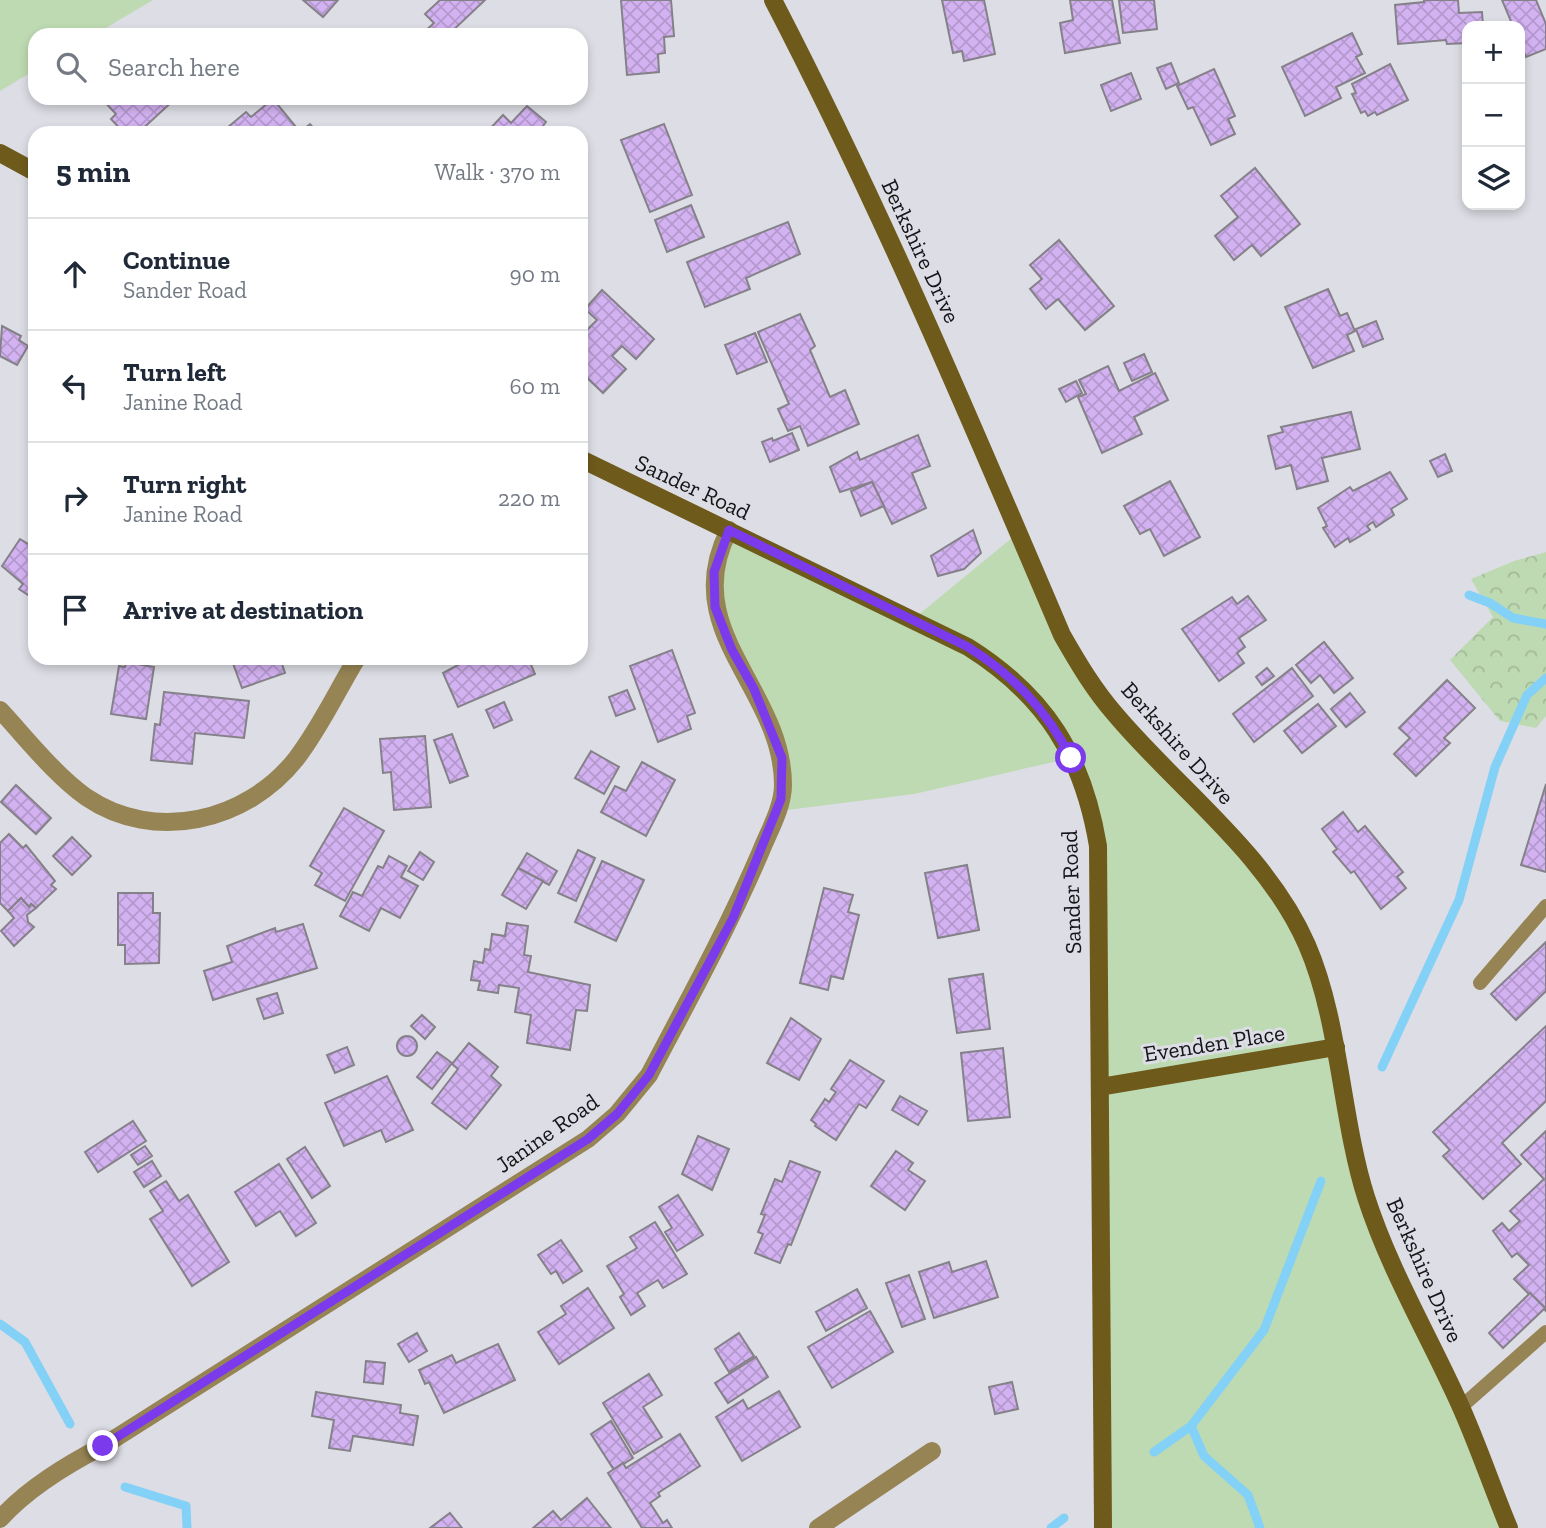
<!DOCTYPE html>
<html lang="en">
<head>
<meta charset="utf-8">
<style>
	body { margin:0; font-family:"Zilla Slab",serif; background:#f6f6f7; color:#1f2937 }
	.controls { position:absolute; right:21px; top:21px; display:grid; overflow:hidden; border-radius:14px; box-shadow:0 4px 10px #0003 }
	.controls button { width:63px; height:63px; display:grid; place-items:center; padding:0; border:0; border-bottom:2px solid #e0e1e3; background:#fff; color:#1f2937; font:35px sans-serif }
	.stop { position:absolute; width:21px; height:21px; margin:-16px; border:5px solid #7c3aed; border-radius:50%; background:#fff }
	.stop.end { background:#7c3aed; border-color:#fff; box-shadow:0 2px 7px #0008 }
	.list { margin:0; padding:0; list-style:none }
	h2 { display:flex; justify-content:space-between; align-items:center; height:91px; margin:0; padding:0 28px; font-size:30px }
	h2 small { font-size:23px; font-weight:400; color:#747a83 }
	.list li { display:grid; grid-template-columns:46px 1fr auto; gap:21px; align-items:center; box-sizing:border-box; height:112px; padding:0 28px; border-top:2px solid #e0e1e3 }
	.list b { display:block; font-size:26px; white-space:nowrap }
	.list p { margin:0; font-size:23px; white-space:nowrap; color:#747a83 }
	.list em { font-size:23px; font-style:normal; color:#747a83 }
	.icon { flex:none; width:38px; height:38px; fill:none; stroke:currentColor; stroke-width:2; stroke-linecap:round; stroke-linejoin:round }
	.map { position:relative; flex:none; width:1546px; height:1528px; overflow:hidden }
	.search { position:absolute; background:#fff; box-shadow:0 4px 10px #0003; left:28px; top:28px; width:560px; height:77px; display:flex; align-items:center; gap:18px; box-sizing:border-box; padding:0 24px; border-radius:21px; color:#747a83; font-size:26px }
	.panel { position:absolute; background:#fff; box-shadow:0 4px 10px #0003; left:28px; top:126px; width:560px; height:539px; border-radius:21px }
	.map>svg:first-child { display:block }
</style>
</head>
<body>
<div class="map">
<svg width="1546" height="1528" viewBox="0 0 1546 1528">
	<defs>
		<pattern id="forest-crowns" width="20" height="18" patternUnits="userSpaceOnUse" patternTransform="scale(1.75)"><rect width="20" height="18" fill="#bedab2"/><path d="M2 6a3 3 0 1 1 6 0M12 15a3 3 0 1 1 6 0" fill="none" stroke="#a2ba98"/></pattern>
		<pattern id="building-cross-hatch" width="8" height="8" patternUnits="userSpaceOnUse" patternTransform="scale(1.75)"><rect width="8" height="8" fill="#d3b2f1"/><path d="M0 0l8 8M0 8l8-8" fill="none" stroke="#b498ce"/></pattern>
	</defs>
	<rect width="100%" height="100%" fill="#dddde5"/>
	<path fill="url(#forest-crowns)" d="M1546,552V716L1536,728L1500,721L1450,660L1493,617L1471,579L1514,561Z"/>
	<g fill="#bedab2">
		<path d="M0,0H153L94,35H35V70L0,91Z"/>
		<path d="M729,531L912,620L1018,533L1085,672L1263,869L1308,945L1357,1159L1507,1528H1102L1098,883L1071,758L914,794L779,811L784,787L734,650L715,584Z"/>
	</g>
	<g fill="none" stroke-linecap="round" stroke-linejoin="round">
		<g stroke="#83d1f7" stroke-width="9">
			<path d="M1469,595L1490,603L1513,618L1546,624"/>
			<path d="M1382,1067L1459,900L1495,767L1527,695L1546,678"/>
			<path d="M0,1324L25,1342L70,1424"/>
			<path d="M1154,1452L1191,1426"/>
			<path d="M125,1487L186,1506L187,1528"/>
			<path d="M1051,1528L1064,1518"/>
			<path d="M1260,1528L1248,1495L1204,1456L1191,1426L1264,1330L1321,1181"/>
		</g>
	</g>
	<g fill="url(#building-cross-hatch)" stroke="#858188" stroke-width="2">
		<path d="M303,0H338L323,17Z"/>
		<path d="M440,0H485L448,35H421L434,23L425,14Z"/>
		<path d="M621,0H671L674,36L664,37L665,53L658,54L659,72L627,75Z"/>
		<path d="M942,0H984L995,54L964,61L962,51L953,53Z"/>
		<path d="M1070,0H1112L1120,43L1065,53L1060,23L1073,20Z"/>
		<path d="M1119,0H1154L1157,29L1123,33Z"/>
		<path d="M1424,0H1458L1459,13L1482,12L1483,26H1467V43L1447,44L1446,40L1398,44L1395,5L1424,2Z"/>
		<path d="M1502,0H1536L1546,24V49L1526,57L1520,43V26H1513Z"/>
		<path d="M1352,33L1362,54L1356,57L1365,73L1336,87L1341,98L1305,116L1282,67Z"/>
		<path d="M1171,63L1179,83L1166,89L1157,68Z"/>
		<path d="M1390,64L1408,100L1377,115L1375,112L1368,116L1365,111L1361,113L1352,94L1356,93L1352,84Z"/>
		<path d="M1214,69L1235,116L1228,119L1235,134L1211,145L1193,107L1188,109L1177,86Z"/>
		<path d="M1131,73L1141,99L1111,111L1101,85Z"/>
		<path d="M101,98H174L175,99L138,133H124L111,119L116,114Z"/>
		<path d="M273,99L300,132L310,124L318,133H221L246,112L251,117Z"/>
		<path d="M527,106L546,122L543,126L550,133H486L503,115L511,123Z"/>
		<path d="M664,124L692,195L650,212L621,140Z"/>
		<path d="M1255,168L1300,224L1261,256L1252,245L1234,260L1215,236L1238,217L1221,196Z"/>
		<path d="M691,205L704,237L667,252L655,220Z"/>
		<path d="M788,222L800,254L746,278L750,289L705,307L687,262Z"/>
		<path d="M1059,240L1114,306L1085,330L1058,299L1046,309L1030,289L1042,279L1030,265Z"/>
		<path d="M1328,289L1340,316L1347,313L1355,331L1347,335L1354,351L1313,368L1285,307Z"/>
		<path d="M602,290L654,339L636,359L622,346L612,356L626,369L603,393L581,372V326L586,331L597,320L585,309Z"/>
		<path d="M800,314L815,346L810,350L830,397L845,390L859,424L808,446L800,426L788,431L778,409L789,404L758,332Z"/>
		<path d="M1376,321L1383,339L1363,347L1356,329Z"/>
		<path d="M2,326L21,336L19,340L28,346L17,365L0,356Z"/>
		<path d="M755,333L767,362L737,374L725,345Z"/>
		<path d="M1144,354L1152,372L1132,381L1124,363Z"/>
		<path d="M1108,366L1119,391L1155,373L1168,400L1134,417L1142,434L1102,453L1078,397L1086,394L1079,380Z"/>
		<path d="M1076,381L1082,393L1066,402L1059,389Z"/>
		<path d="M1351,412L1360,449L1322,458L1328,481L1297,489L1291,465L1276,469L1268,436L1283,432L1281,427Z"/>
		<path d="M792,433L799,450L770,462L762,442L772,438L773,441Z"/>
		<path d="M918,435L930,466L912,473L926,508L892,524L872,482L840,492L830,467L857,452L860,460Z"/>
		<path d="M1445,454L1452,471L1438,477L1430,461Z"/>
		<path d="M1390,472L1407,499L1391,509L1394,515L1376,527L1373,522L1367,526L1370,530L1350,542L1348,538L1335,547L1323,528L1327,526L1318,508L1350,487L1353,491Z"/>
		<path d="M1170,481L1200,537L1164,556L1150,529L1140,534L1124,506Z"/>
		<path d="M872,482L884,506L861,516L851,491Z"/>
		<path d="M973,530L981,553L964,569L938,576L931,556Z"/>
		<path d="M20,539L35,548L34,599L19,589L23,584L2,566Z"/>
		<path d="M1248,596L1266,620L1239,638L1245,647L1237,653L1244,663L1219,681L1182,629L1232,597L1237,604Z"/>
		<path d="M1324,642L1353,678L1334,693L1320,675L1311,683L1296,665Z"/>
		<path d="M672,650L695,713L687,716L691,729L658,742L630,666Z"/>
		<path d="M231,658H280L285,673L242,688Z"/>
		<path d="M471,658H528L535,674L458,707L443,673Z"/>
		<path d="M126,662L154,667L146,719L111,714L119,666L125,667Z"/>
		<path d="M1267,668L1274,676L1262,685L1256,677Z"/>
		<path d="M1292,668L1313,696L1254,742L1233,714Z"/>
		<path d="M1447,680L1475,708L1444,738L1450,743L1416,776L1394,754L1410,738L1399,728Z"/>
		<path d="M627,690L635,709L616,716L609,697Z"/>
		<path d="M164,692L249,701L244,738L195,733L192,764L151,760L155,724L160,725Z"/>
		<path d="M1350,693L1365,712L1346,727L1331,709Z"/>
		<path d="M504,702L512,720L494,728L486,710Z"/>
		<path d="M1318,704L1336,726L1302,753L1284,731Z"/>
		<path d="M452,734L468,776L450,783L434,740Z"/>
		<path d="M425,736L431,807L394,810L391,772L383,773L380,739Z"/>
		<path d="M591,751L619,767L604,794L575,778Z"/>
		<path d="M642,762L675,780L646,836L601,812L615,786L626,791Z"/>
		<path d="M1546,784V872L1521,865Z"/>
		<path d="M16,785L51,818L36,834L1,802Z"/>
		<path d="M344,808L384,831L345,901L315,885L322,873L310,866Z"/>
		<path d="M1343,812L1358,832L1365,826L1403,872L1397,877L1406,888L1381,909L1354,871L1351,873L1333,852L1337,849L1322,829Z"/>
		<path d="M9,834L23,848L26,845L55,881L51,885L56,889L36,908L31,904L29,907L21,898L8,911L0,903V843Z"/>
		<path d="M72,837L91,856L72,875L53,856Z"/>
		<path d="M578,850L595,858L576,901L558,893Z"/>
		<path d="M420,852L434,862L423,880L408,871Z"/>
		<path d="M527,853L557,871L549,885L518,868Z"/>
		<path d="M389,856L407,866L401,877L418,886L400,918L381,908L369,931L340,916L353,892L362,896L378,866L383,868Z"/>
		<path d="M602,861L644,880L616,941L575,922Z"/>
		<path d="M967,865L979,930L938,938L925,873Z"/>
		<path d="M518,868L543,881L526,909L502,895Z"/>
		<path d="M824,888L853,895L848,912L859,915L843,979L831,976L828,990L800,983Z"/>
		<path d="M118,893H153V913H160L159,963L125,964V945H118Z"/>
		<path d="M21,898L29,907L31,904L36,908L27,915L28,922L34,927L14,946L1,931L14,918L8,911Z"/>
		<path d="M507,923L528,926L524,955L531,956L528,972L590,985L587,1011L576,1010L570,1050L527,1043L531,1015L515,1012L519,988L499,985L498,993L478,990L480,981L471,980L474,961L483,963L485,949L490,950L492,934L505,936Z"/>
		<path d="M303,924L317,968L213,1000L204,971L232,962L227,946L275,928L276,932Z"/>
		<path d="M1546,942V991L1516,1020L1491,994Z"/>
		<path d="M983,974L990,1029L957,1033L949,979Z"/>
		<path d="M277,993L283,1013L264,1019L257,999Z"/>
		<path d="M422,1015L435,1027L425,1039L411,1026Z"/>
		<path d="M791,1018L821,1039L799,1080L767,1063Z"/>
		<path d="M1546,1026V1101L1502,1143L1521,1164L1483,1199L1443,1156L1450,1150L1433,1132Z"/>
		<circle cx="407" cy="1046" r="10"/>
		<path d="M469,1043L498,1067L491,1076L501,1085L466,1129L432,1103L458,1069L452,1064Z"/>
		<path d="M347,1047L354,1065L335,1073L327,1055Z"/>
		<path d="M1003,1048L1010,1117L968,1121L961,1053Z"/>
		<path d="M437,1052L452,1063L432,1089L417,1077Z"/>
		<path d="M850,1060L884,1081L866,1108L859,1104L836,1140L815,1126L816,1124L811,1120L825,1099L829,1102L836,1092L831,1089Z"/>
		<path d="M387,1076L413,1130L386,1142L381,1130L344,1146L325,1103Z"/>
		<path d="M900,1096L927,1111L918,1125L892,1110Z"/>
		<path d="M133,1121L146,1141L98,1172L85,1152Z"/>
		<path d="M1546,1131V1311L1514,1279L1529,1265L1517,1253L1512,1257L1493,1231L1502,1223L1509,1231L1520,1221L1510,1211L1544,1179L1521,1155Z"/>
		<path d="M698,1136L729,1149L712,1190L682,1174Z"/>
		<path d="M145,1146L152,1156L138,1165L131,1155Z"/>
		<path d="M305,1147L330,1186L312,1198L287,1159Z"/>
		<path d="M896,1151L913,1163L908,1170L925,1181L905,1210L871,1186Z"/>
		<path d="M152,1161L161,1176L144,1187L134,1172Z"/>
		<path d="M790,1161L820,1172L791,1245L788,1244L780,1263L755,1253L763,1234L758,1232L765,1215L761,1214L775,1179L782,1182Z"/>
		<path d="M279,1164L316,1223L296,1236L280,1211L256,1226L235,1192Z"/>
		<path d="M166,1181L179,1201L188,1195L229,1262L192,1286L150,1219L163,1211L150,1191Z"/>
		<path d="M678,1195L703,1235L677,1251L665,1232L672,1228L659,1207Z"/>
		<path d="M655,1222L687,1274L663,1288L658,1280L637,1293L645,1306L631,1315L620,1297L624,1294L607,1266L637,1248L630,1237Z"/>
		<path d="M561,1240L582,1271L563,1283L556,1271L551,1274L538,1255Z"/>
		<path d="M986,1261L998,1297L934,1318L919,1272L949,1262L952,1272Z"/>
		<path d="M909,1275L925,1319L902,1327L886,1283Z"/>
		<path d="M588,1288L614,1328L559,1364L538,1332L566,1314L561,1306Z"/>
		<path d="M857,1289L867,1308L826,1331L816,1312Z"/>
		<path d="M1530,1293L1545,1308L1503,1348L1489,1333Z"/>
		<path d="M870,1311L893,1352L832,1388L808,1347Z"/>
		<path d="M417,1333L427,1351L409,1362L398,1344Z"/>
		<path d="M739,1333L754,1356L729,1372L715,1349Z"/>
		<path d="M498,1344L515,1380L444,1413L429,1382L425,1384L419,1370L452,1355L456,1363Z"/>
		<path d="M756,1357L768,1377L728,1403L715,1383Z"/>
		<path d="M366,1361L385,1363L383,1384L364,1382Z"/>
		<path d="M649,1374L662,1395L643,1407L662,1437L634,1454L603,1403Z"/>
		<path d="M1012,1382L1018,1409L995,1414L989,1387Z"/>
		<path d="M779,1391L800,1427L742,1461L716,1417L743,1400L748,1409Z"/>
		<path d="M316,1392L401,1405L400,1413L418,1416L413,1445L353,1436L350,1451L329,1448L334,1420L312,1416Z"/>
		<path d="M611,1421L633,1458L614,1470L591,1434Z"/>
		<path d="M680,1434L700,1466L658,1493L660,1496L650,1503L663,1523L667,1520L672,1528H642L608,1473L623,1463L626,1468Z"/>
		<path d="M587,1498L611,1528H533L553,1511L561,1520Z"/>
		<path d="M450,1513L462,1528H430Z"/>
	</g>
	<g fill="none" stroke-linecap="round" stroke-linejoin="round">
		<g stroke="#968454" stroke-width="14">
			<path d="M1480,983L1546,906"/>
			<path d="M1461,1407L1546,1332"/>
		</g>
		<g stroke="#968454" stroke-width="18">
			<path d="M0,710C27,739 54,774 86,797C155,844 247,821 296,759C320,728 337,691 357,658"/>
			<path d="M0,1519C28,1488 66,1465 103,1446L588,1139L617,1114L649,1075C688,1001 728,928 761,851C769,831 783,807 783,785C783,688 677,631 729,530"/>
			<path d="M818,1528L932,1451"/>
		</g>
		<g stroke="#6e5a1b" stroke-width="18">
			<path d="M773,0C880,206 971,421 1062,635C1078,663 1094,690 1115,714C1178,789 1267,853 1307,945C1340,1021 1341,1118 1366,1197C1389,1269 1429,1336 1460,1405C1478,1445 1492,1487 1509,1528"/>
			<path d="M0,153L35,172"/>
			<path d="M581,459L968,647C1046,696 1083,756 1098,846L1103,1528"/>
			<path d="M1100,1087L1336,1047"/>
		</g>
	</g>
	<g fill="none" stroke-linecap="round" stroke-linejoin="round">
		<path stroke="#7c3aed" stroke-width="9" d="M103,1446L588,1139L617,1114L649,1075L733,918L781,799L782,758L754,689L732,650L715,607L714,572L729,530L968,647C1014,676 1046,709 1071,758"/>
	</g>
	<g text-anchor="middle" stroke-width="6" stroke-linejoin="round" paint-order="stroke">
		<g font-size="23" fill="#151518" stroke="#dddde5">
			<text transform="translate(921 251) rotate(65)" y="8">Berkshire Drive</text>
			<text transform="translate(693 487) rotate(25)" y="8">Sander Road</text>
			<text transform="translate(1178 743) rotate(48)" y="8">Berkshire Drive</text>
			<text transform="translate(1071 892) rotate(-92)" y="8">Sander Road</text>
			<text transform="translate(1214 1043) rotate(-9)" y="8">Evenden Place</text>
			<text transform="translate(547 1133) rotate(-35)" y="8">Janine Road</text>
			<text transform="translate(1425 1270) rotate(66)" y="8">Berkshire Drive</text>
		</g>
	</g>
</svg>
<div class="controls">
<button>+</button>
<button>−</button>
<button><svg class="icon" aria-label="layers" viewBox="0 0 24 24"><path d="M12 4l9 5-9 5-9-5zM3 14l9 5 9-5"/></svg></button>
</div>
<div class="stop" style="left:1071px;top:758px"></div>
<div class="stop end" style="left:103px;top:1446px"></div>
<div class="search"><svg class="icon" aria-label="search" viewBox="0 0 24 24"><circle cx="10" cy="10" r="6"/><path d="M15 15l6 6"/></svg>Search here</div>
<section class="panel">
<h2>5 min<small>Walk · 370 m</small></h2>
<ul class="list">
<li><svg class="icon" aria-label="ahead" viewBox="0 0 24 24"><path d="M12 20V5M6 11l6-6 6 6"/></svg><div><b>Continue</b><p>Sander Road</p></div><em>90 m</em></li>
<li><svg class="icon" aria-label="left" viewBox="0 0 24 24"><path d="M17 20v-9H6M10 6l-5 5 5 5"/></svg><div><b>Turn left</b><p>Janine Road</p></div><em>60 m</em></li>
<li><svg class="icon" aria-label="right" viewBox="0 0 24 24"><path d="M7 20v-9h11M14 6l5 5-5 5"/></svg><div><b>Turn right</b><p>Janine Road</p></div><em>220 m</em></li>
<li><svg class="icon" aria-label="arrive" viewBox="0 0 24 24"><path d="M6 21V4h12l-3 4 3 4H6"/></svg><div><b>Arrive at destination</b></div></li>
</ul>
</section>
</div>
</body>
</html>
